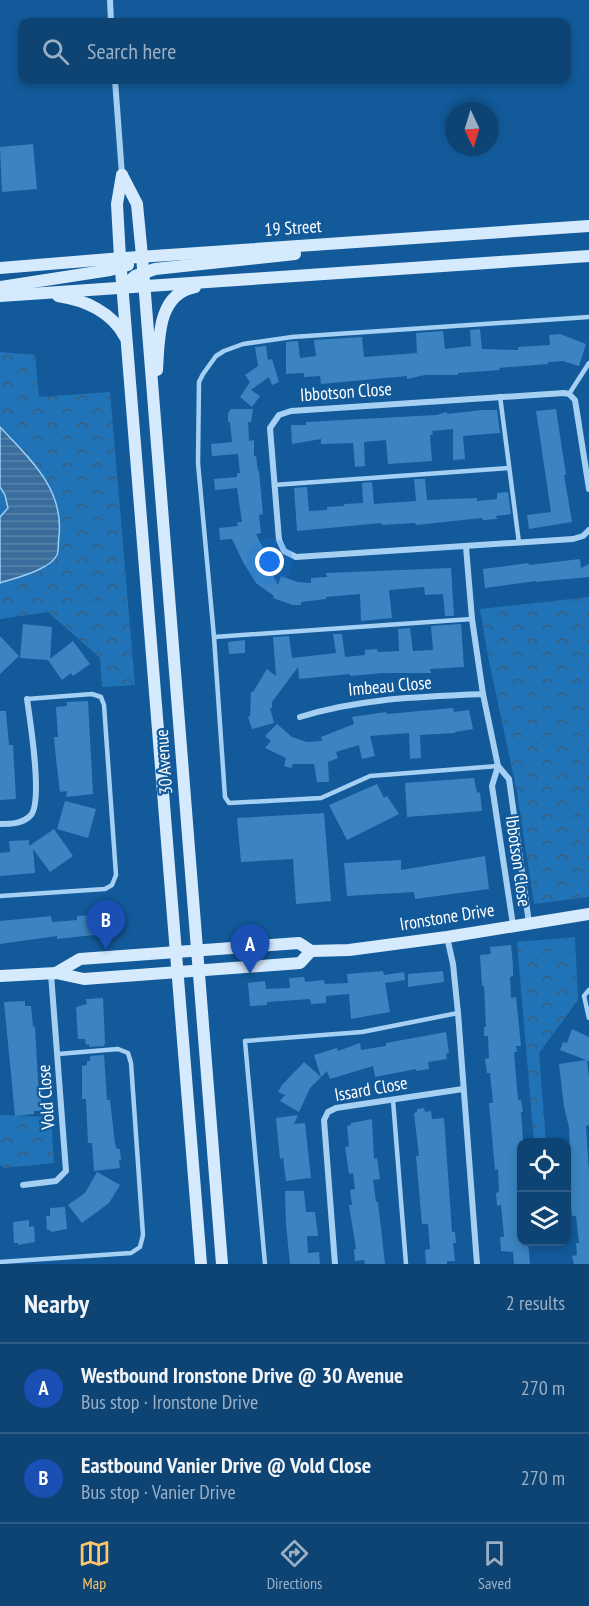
<!DOCTYPE html>
<html lang="en">
<head>
<meta charset="utf-8">
<style>
	body { margin:0; font-family:"PT Sans Narrow",sans-serif; background:#174b79; color:#f1f3f6 }
	.controls { position:absolute; right:18px; bottom:18px; display:grid; overflow:hidden; border-radius:12px; box-shadow:0 3px 9px #0003 }
	.controls button { width:54px; height:54px; display:grid; place-items:center; padding:0; border:0; border-bottom:2px solid #2e5c86; background:#0e4474; color:#f1f3f6; font:30px sans-serif }
	.compass { position:absolute; left:445px; top:102px; width:54px; height:54px; border-radius:50%; background:#0e4474; box-shadow:0 3px 9px #0003; rotate:176deg }
	.you { position:absolute; left:270px; top:562px; width:21px; height:21px; margin:-15px; border:4px solid #fff; border-radius:50%; background:#1a73e8; box-shadow:0 0 0 9px #1a73e833 }
	.badge { display:grid; place-items:center; width:39px; height:39px; border-radius:50%; background:#ffc568; color:#fff; font-size:20px; font-weight:700 }
	.pin { position:absolute; translate:-50% -50px; filter:drop-shadow(0 2px 3px #0008) }
	.pin::after { content:''; position:absolute; top:32px; width:21px; height:18px; background:inherit; clip-path:polygon(0 0,100% 0,50% 100%) }
	.list { margin:0; padding:0; list-style:none }
	h2 { display:flex; justify-content:space-between; align-items:center; height:78px; margin:0; padding:0 24px; font-size:26px }
	h2 small { font-size:20px; font-weight:400; color:#9bb0c5 }
	.list li { display:grid; grid-template-columns:39px 1fr auto; gap:18px; align-items:center; box-sizing:border-box; height:90px; padding:0 24px; border-top:2px solid #2e5c86 }
	.list b { display:block; font-size:22px; white-space:nowrap }
	.list p { margin:0; font-size:20px; white-space:nowrap; color:#9bb0c5 }
	.list em { font-size:20px; font-style:normal; color:#9bb0c5 }
	.icon { flex:none; width:33px; height:33px; fill:none; stroke:currentColor; stroke-width:2; stroke-linecap:round; stroke-linejoin:round }
	.map { position:relative; flex:none; width:589px; height:1264px; overflow:hidden }
	.search { position:absolute; background:#0e4474; box-shadow:0 3px 9px #0003; left:18px; right:18px; top:18px; height:66px; display:flex; align-items:center; gap:15px; box-sizing:border-box; padding:0 21px; border-radius:12px; color:#9bb0c5; font-size:22px }
	.sheet { height:258px; background:#0e4474 }
	nav { display:flex; justify-content:space-around; align-items:center; box-sizing:border-box; height:84px; border-top:2px solid #2e5c86; background:#0e4474; font-size:16px; color:#9bb0c5 }
	nav a { display:grid; justify-items:center; gap:3px }
	nav .on { color:#ffc568 }
	.map>svg:first-child { display:block }
</style>
</head>
<body>
<div class="map">
<svg width="589" height="1264" viewBox="0 0 589 1264">
	<defs>
		<pattern id="forest-crowns" width="20" height="18" patternUnits="userSpaceOnUse" patternTransform="scale(1.5)"><rect width="20" height="18" fill="#2173b7"/><path d="M2 6a3 3 0 1 1 6 0M12 15a3 3 0 1 1 6 0" fill="none" stroke="#395e7c"/></pattern>
		<pattern id="water-rules" width="6" height="5" patternUnits="userSpaceOnUse" patternTransform="scale(1.5)"><rect width="6" height="5" fill="#3a6d9b"/><path d="M0 2.5h6" fill="none" stroke="#5883aa"/></pattern>
	</defs>
	<rect width="100%" height="100%" fill="#125a9a"/>
	<g fill="url(#forest-crowns)">
		<path d="M0,352L35,355L39,397L110,392L135,685L102,687L100,658L48,612L0,619Z"/>
		<path d="M589,597V897L534,904L517,792L488,657L480,609Z"/>
		<path d="M575,937L578,1000L539,1053L546,1142H534L517,942Z"/>
		<path d="M0,1115L51,1117L54,1163L4,1168L0,1165Z"/>
	</g>
	<path fill="url(#water-rules)" stroke="#97cdf7" stroke-width="1.5" d="M0,427C30,459 64,489 59,536C58,541 59,550 57,555C50,570 15,578 0,583V517L8,508L5,495L0,487Z"/>
	<g fill="#3b84c1">
		<path d="M33,144L37,189L2,192L0,147Z"/>
		<path d="M480,329L482,349L518,350V347L550,345L549,335L560,334L586,344L579,366L563,361L548,362V364L499,368L500,370L458,373V375H425L407,379V376L321,384L320,376L304,377V373L286,374V342L298,341L300,358L316,356L314,340L362,337L364,357L417,353L416,333L443,331L445,349L471,346L470,330Z"/>
		<path d="M266,346L268,360L272,359L279,382L272,385L269,377L251,390L260,396L252,407L240,397L250,382L245,375L258,366L255,347Z"/>
		<path d="M231,409H253L251,422H248L249,441L254,440V456H256L258,471H259L263,514L259,515L261,533L256,534L263,548L258,551L266,565L262,568L272,574L278,585L281,576L297,582L311,583V578L327,577L326,573L451,568L454,616H445L443,594L425,595L424,587L389,590L392,618L361,621L360,594L326,597V599L301,602V605H293L273,598L274,596L256,583L243,562L232,539L220,540L219,528L238,526L237,522H242L237,488L215,490L214,479L237,477V473H240L238,454L212,456L211,444L232,442L230,422H228V413Z"/>
		<path d="M556,409L566,475H564L572,522L529,529L527,515L551,512L536,411Z"/>
		<path d="M482,410H497L500,433L463,436L465,459L453,460V429L432,431L433,435H430L432,461L388,464L386,440L364,442L365,466L355,467L353,443L321,444V439L292,444L291,425H306V422L436,415L447,412V414Z"/>
		<path d="M414,479H425L427,500L477,498V501L497,499V493L508,492L511,514L496,516L497,519L483,520L482,518L416,525L415,523L382,525L381,523L297,531L294,488L307,487L309,511L327,510V507L344,506V504L363,503L362,483L372,482L374,504L416,501Z"/>
		<path d="M580,559L581,568L589,564V577L536,582V581L485,588L483,569L528,563L529,565Z"/>
		<path d="M23,624L52,627L50,659L73,641L90,664L73,676L71,673L62,680L48,660L20,658Z"/>
		<path d="M461,624L464,667L430,669L431,673H384L350,676V674L299,679L298,667L272,702V708H270L274,723L252,729L248,717L250,716L251,692H253L267,669L276,676L273,637L289,636L292,658L336,653L333,634H342L345,657L365,655V650L377,649L378,652L399,651L398,629L410,628L413,651L433,650L431,626Z"/>
		<path d="M0,636L19,656L0,674Z"/>
		<path d="M245,640V653L229,654L228,642Z"/>
		<path d="M88,701L93,794L66,797L67,791L60,792L56,759L54,737H58L56,707L67,706V702Z"/>
		<path d="M453,708L454,712L469,710L473,729L455,732V733L420,735L421,758L410,759L409,733L370,736L375,756L362,759L359,745L336,752L338,758L328,762L329,782H317L314,764H293L291,768L284,766L286,758L265,748L271,741L265,736L277,724L292,737L307,742L322,741L321,737L354,724L352,717L386,712L387,714Z"/>
		<path d="M0,711H6L9,745H13L16,799L0,800Z"/>
		<path d="M474,778L477,793L480,792L482,811L407,817L405,783Z"/>
		<path d="M377,784L384,798L387,796L399,814L347,840L329,805Z"/>
		<path d="M65,801L96,809L88,838L57,829Z"/>
		<path d="M324,813L331,901L296,904L293,859L241,862L237,818Z"/>
		<path d="M54,829L73,856L50,872L33,849L35,873L0,876V853L10,852L9,841L29,840V846Z"/>
		<path d="M485,856L489,889L415,899L414,892L347,896L344,863L401,860V870Z"/>
		<path d="M93,915L94,935L57,939V936L0,944V921L51,916L52,922L77,920V916Z"/>
		<path d="M511,945L513,965V976L510,977L511,998L516,997L521,1046H516L517,1052H514L518,1100H521L523,1112H521L523,1141L519,1142L522,1168V1242H528L530,1264H514L513,1252L501,1251L500,1237H504L501,1205L497,1206L496,1193L499,1192L498,1169L495,1170L489,1103H493L490,1073H487L485,1059L489,1058L488,1036H484V1027H486L484,986H482L480,955L491,954L490,947Z"/>
		<path d="M383,971L384,975L404,972L405,980L385,983L390,1012L351,1019L349,994L326,996V1003L311,1004L310,999L267,1002V1005L250,1006L248,983L265,981L266,989L290,988L289,978L304,977L305,982L324,980L325,984L348,983L347,974Z"/>
		<path d="M443,971L444,982L408,987V974Z"/>
		<path d="M103,998L105,1043L104,1046L89,1047V1044L86,1045L85,1039H78L76,1007L87,1004L86,999Z"/>
		<path d="M25,1001V1006H31L33,1027L35,1026L39,1099L41,1098L42,1111H34V1114L15,1116L4,1002Z"/>
		<path d="M572,1029L589,1037V1061H587L589,1077V1125L586,1126L589,1173V1264H574L572,1256L577,1255L576,1243H579L576,1216H572L568,1178L571,1177L569,1127L564,1107L559,1064L586,1060L560,1050L563,1042L567,1043Z"/>
		<path d="M446,1032L449,1053L446,1054L447,1059L428,1062L429,1069L416,1071V1069L375,1077L373,1066L330,1079L327,1071L321,1077L314,1055L337,1048L338,1051L360,1043L361,1050L386,1046V1043Z"/>
		<path d="M104,1055L107,1100H110L115,1144L117,1149H120L121,1160H119L120,1168L94,1171L92,1143H88L86,1099H82V1066L87,1065V1061H90V1056Z"/>
		<path d="M304,1062L321,1077L310,1088L299,1112L280,1101L285,1095L278,1092L282,1085Z"/>
		<path d="M424,1108L425,1112L431,1111L432,1119L444,1118L452,1232H455L456,1243H453L455,1261H447V1264H426L425,1250L430,1249L428,1224H422L416,1156H419L414,1113L417,1112V1109Z"/>
		<path d="M298,1115L294,1124L305,1123L311,1178L286,1181L283,1158L280,1159L276,1118Z"/>
		<path d="M372,1119L374,1159L377,1158L380,1179L373,1180L376,1202H378L385,1264H365L364,1260L355,1261L354,1249H356L349,1205H352L350,1190L355,1189L353,1173L349,1174L345,1147L349,1146L347,1126L351,1125V1123Z"/>
		<path d="M97,1172L120,1185L109,1203L82,1223L68,1205L85,1193Z"/>
		<path d="M285,1191H304L306,1212H315L318,1236H307L308,1253L319,1252L320,1264H290L286,1225Z"/>
		<path d="M65,1207L67,1229L51,1232L50,1230H47L46,1216H50V1208Z"/>
		<path d="M29,1220V1227L34,1226L35,1242L18,1245V1243H14L13,1222Z"/>
	</g>
	<g fill="none" stroke-linecap="round" stroke-linejoin="round">
		<g stroke="#a5d0f4" stroke-width="4.5">
			<path d="M569,394L589,363"/>
			<path d="M500,396L519,543"/>
			<path d="M274,485L509,468"/>
			<path d="M214,637L472,619"/>
			<path d="M498,766L370,776L321,798L229,803L225,797L214,637L198,463L199,382L203,374L216,356L224,351L243,344L292,337L589,317"/>
			<path d="M0,896L105,889L112,885L116,875L104,705L101,697L92,694L27,699"/>
			<path d="M589,990L584,996L589,1018"/>
			<path d="M393,1100L406,1264"/>
			<path d="M0,1262L131,1253L140,1247L143,1235L131,1063L128,1053L118,1049L58,1054"/>
			<path d="M265,1264L245,1041L362,1032L458,1013"/>
		</g>
		<g stroke="#a5d0f4" stroke-width="6">
			<path d="M110,0L111,22"/>
			<path d="M115,80L122,175"/>
			<path d="M589,489L575,400L569,394L564,393L291,411L279,415L270,428L279,540L284,551L296,557L573,539L583,536L589,530"/>
			<path d="M466,547L472,619L483,694L498,766L509,779L529,923"/>
			<path d="M300,717C360,698 421,697 483,694"/>
			<path d="M498,766L492,786L513,925"/>
			<path d="M0,824C10,824 23,824 31,815C43,800 30,720 27,699"/>
			<path d="M447,937L453,964L458,1013L477,1264"/>
			<path d="M23,1185L56,1181L66,1171L51,974"/>
			<path d="M335,1264L324,1120L328,1112L336,1108L463,1089"/>
		</g>
		<g stroke="#d5eafd" stroke-width="12">
			<path d="M122,175L137,204L142,256L222,1264"/>
			<path d="M122,175L117,204L120,258L201,1264"/>
			<path d="M0,268L110,259L589,226"/>
			<path d="M0,287L110,270L128,265"/>
			<path d="M122,287L135,276L155,269L295,254"/>
			<path d="M0,296L589,256"/>
			<path d="M58,296C85,300 112,312 125,337"/>
			<path d="M157,370C159,340 157,294 195,287"/>
			<path d="M56,973L80,959L299,943L311,951L349,950L447,937L589,914"/>
			<path d="M0,976L56,973L84,979L300,963L311,951"/>
		</g>
	</g>
	<g text-anchor="middle" stroke-width="4.5" stroke-linejoin="round" paint-order="stroke">
		<g font-size="18" fill="#fff" stroke="#125a9a">
			<text transform="translate(293 228) rotate(-4)" y="6">19 Street</text>
			<text transform="translate(346 392) rotate(-4)" y="6">Ibbotson Close</text>
			<text transform="translate(390 686) rotate(-5)" y="6">Imbeau Close</text>
			<text transform="translate(164 762) rotate(-94)" y="6">30 Avenue</text>
			<text transform="translate(518 861) rotate(82)" y="6">Ibbotson Close</text>
			<text transform="translate(447 917) rotate(-9)" y="6">Ironstone Drive</text>
			<text transform="translate(371 1089) rotate(-10)" y="6">Issard Close</text>
			<text transform="translate(46 1097) rotate(-94)" y="6">Vold Close</text>
		</g>
	</g>
</svg>
<div class="controls">
<button><svg class="icon" aria-label="locate" viewBox="0 0 24 24"><circle cx="12" cy="12" r="6"/><path d="M12 2v4M12 18v4M2 12h4M18 12h4"/></svg></button>
<button><svg class="icon" aria-label="layers" viewBox="0 0 24 24"><path d="M12 4l9 5-9 5-9-5zM3 14l9 5 9-5"/></svg></button>
</div>
<svg class="compass" viewBox="-18 -18 36 36"><path d="M0-13l5 13h-10z" fill="#e53935"/><path d="M0 13l5-13h-10z" fill="#9bb0c5"/></svg>
<div class="you"></div>
<div class="pin badge" style="left:250px;top:974px;background:#1a4fb4">A</div>
<div class="pin badge" style="left:106px;top:950px;background:#1a4fb4">B</div>
<div class="search"><svg class="icon" aria-label="search" viewBox="0 0 24 24"><circle cx="10" cy="10" r="6"/><path d="M15 15l6 6"/></svg>Search here</div>
</div>
<section class="sheet">
<h2>Nearby<small>2 results</small></h2>
<ul class="list">
<li><span class="badge" style="background:#1a4fb4">A</span><div><b>Westbound Ironstone Drive @ 30 Avenue</b><p>Bus stop · Ironstone Drive</p></div><em>270 m</em></li>
<li><span class="badge" style="background:#1a4fb4">B</span><div><b>Eastbound Vanier Drive @ Vold Close</b><p>Bus stop · Vanier Drive</p></div><em>270 m</em></li>
</ul>
</section>
<nav>
<a class="on"><svg class="icon" aria-label="map" viewBox="0 0 24 24"><path d="M3 6l6-2 6 2 6-2v14l-6 2-6-2-6 2zM9 4v14M15 6v14"/></svg>Map</a>
<a><svg class="icon" aria-label="directions" viewBox="0 0 24 24"><path d="M12 3l9 9-9 9-9-9zM9 14v-3h6M13 9l2 2-2 2"/></svg>Directions</a>
<a><svg class="icon" aria-label="saved" viewBox="0 0 24 24"><path d="M7 4h10v16l-5-4-5 4z"/></svg>Saved</a>
</nav>
</body>
</html>
